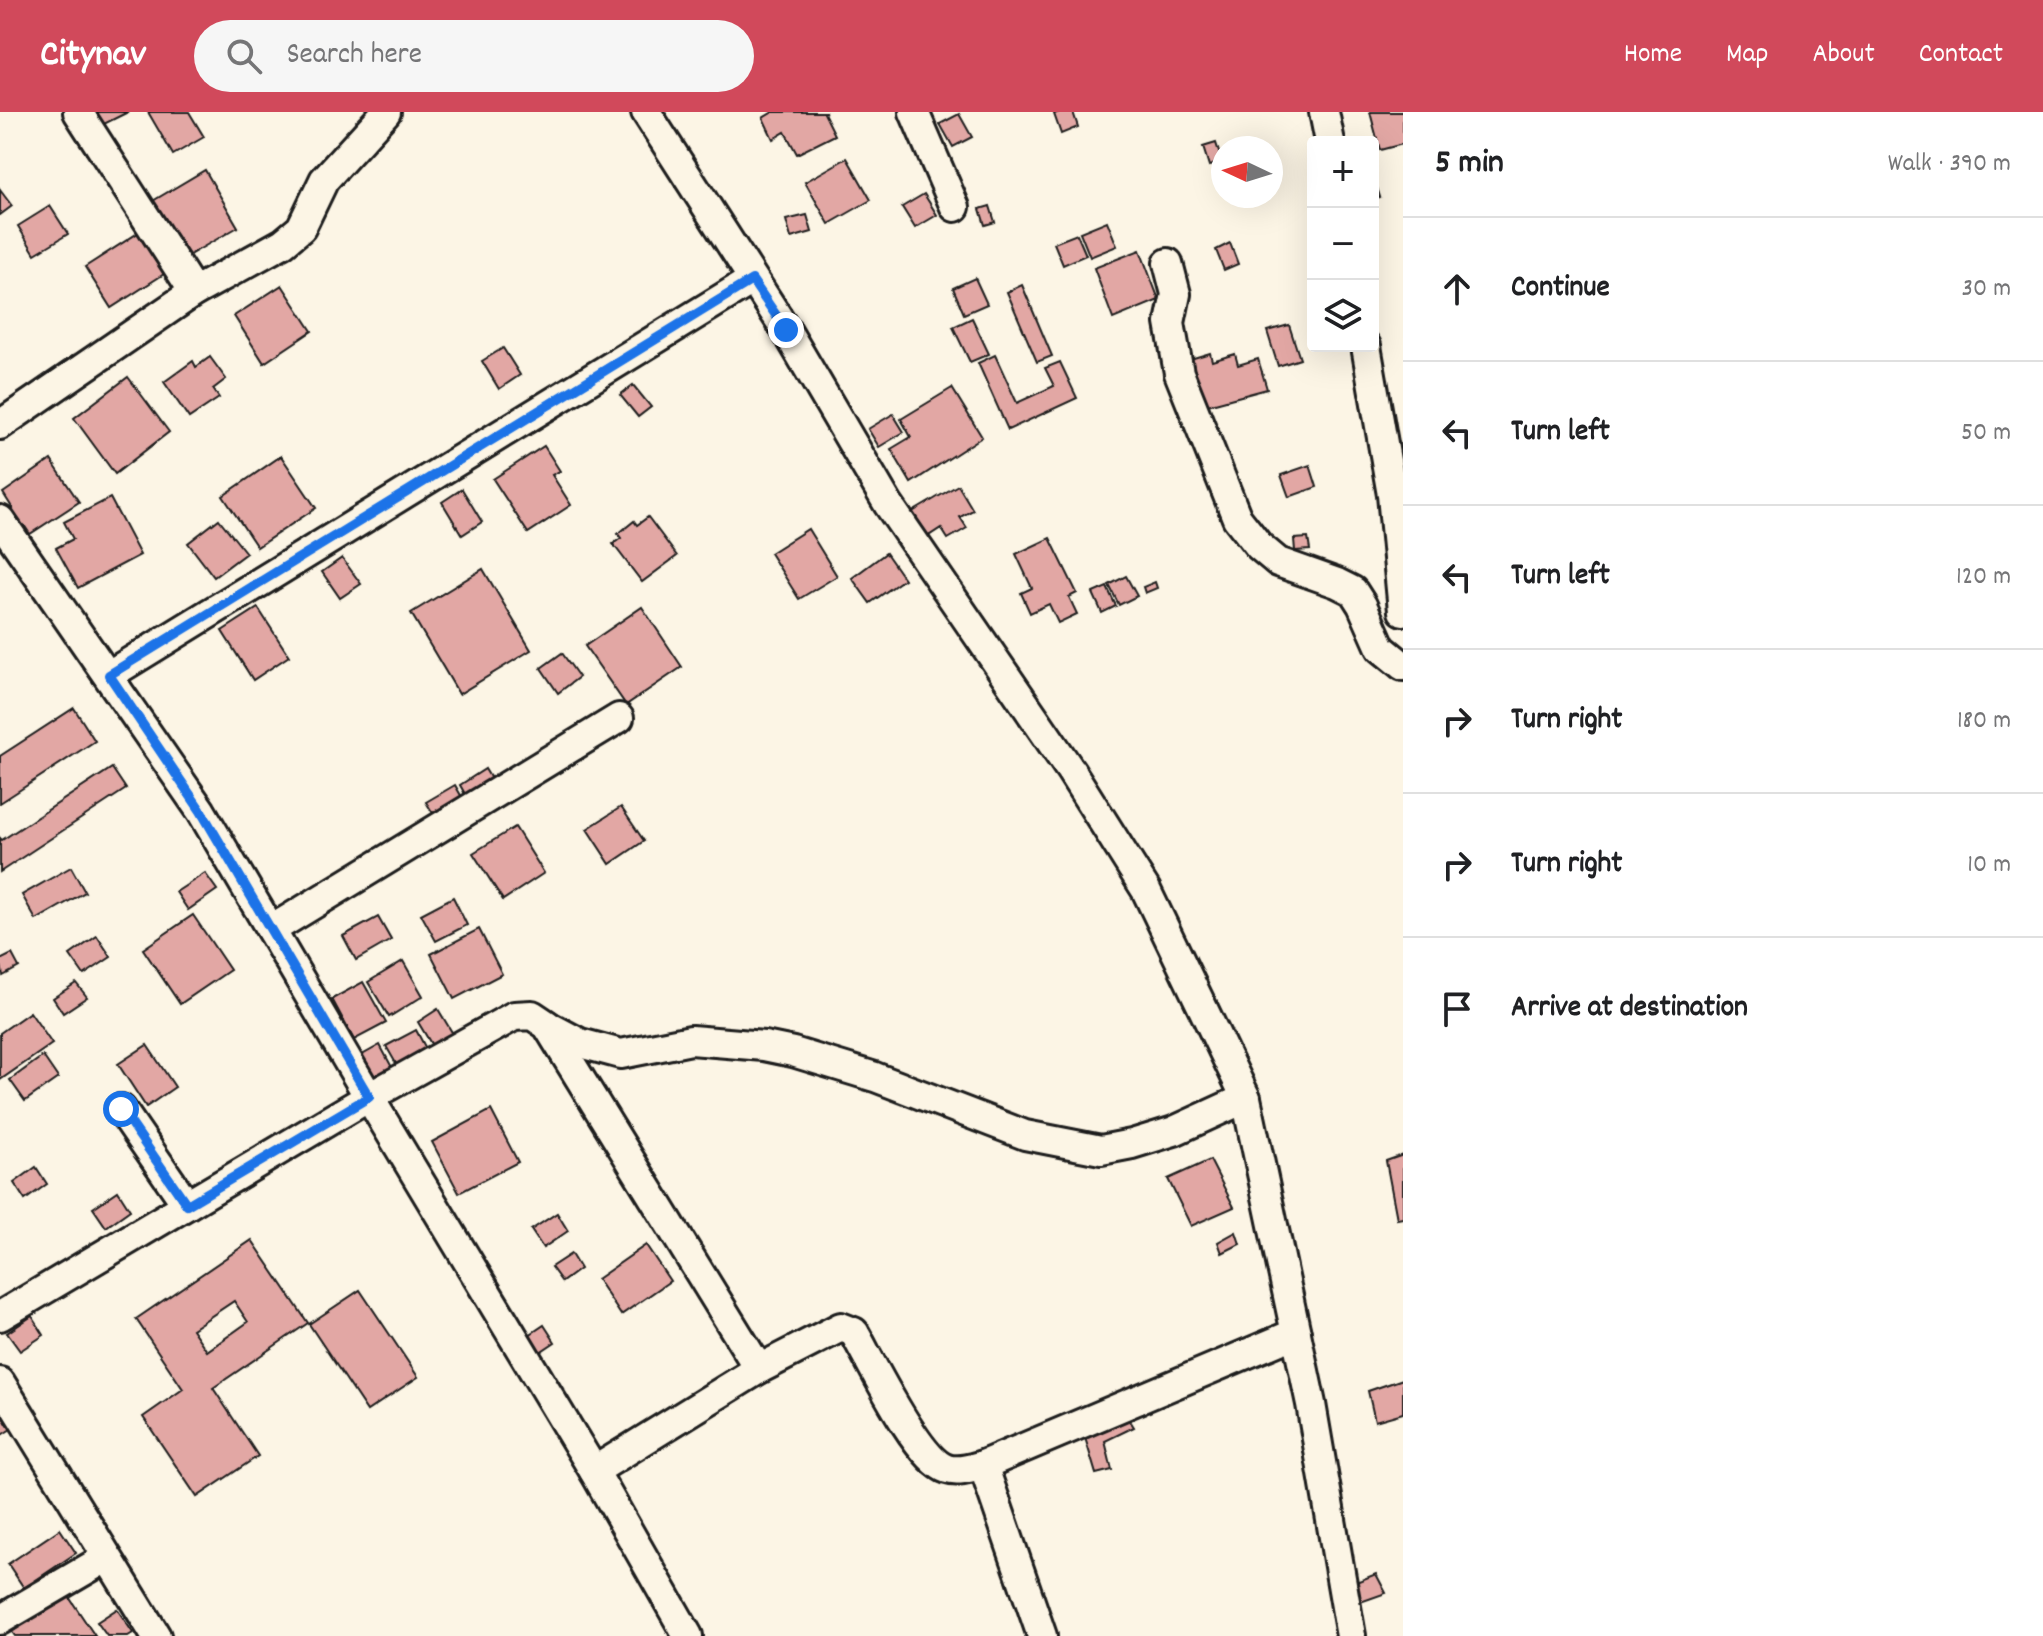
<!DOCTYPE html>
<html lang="en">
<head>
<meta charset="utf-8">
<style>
	body { margin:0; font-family:Dekko,sans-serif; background:#f6f6f6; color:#202124 }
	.controls { position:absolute; right:24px; top:24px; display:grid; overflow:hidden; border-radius:8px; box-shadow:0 8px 32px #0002 }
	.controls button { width:72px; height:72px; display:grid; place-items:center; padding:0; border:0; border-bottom:2px solid #e0e0e0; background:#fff; color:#202124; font:40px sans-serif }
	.compass { position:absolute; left:1211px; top:24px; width:72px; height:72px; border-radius:50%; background:#fff; box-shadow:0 8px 32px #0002; rotate:274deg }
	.stop { position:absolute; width:24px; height:24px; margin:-18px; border:6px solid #1a73e8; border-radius:50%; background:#fff }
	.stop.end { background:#1a73e8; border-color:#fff; box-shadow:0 2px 8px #0008 }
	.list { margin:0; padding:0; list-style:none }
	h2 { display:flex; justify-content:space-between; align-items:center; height:104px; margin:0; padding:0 32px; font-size:34px }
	h2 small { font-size:26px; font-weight:400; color:#757577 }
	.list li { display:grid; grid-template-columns:52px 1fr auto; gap:24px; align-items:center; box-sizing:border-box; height:144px; padding:0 32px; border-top:2px solid #e0e0e0 }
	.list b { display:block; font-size:30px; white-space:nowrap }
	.list em { font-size:26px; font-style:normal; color:#757577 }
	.icon { flex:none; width:44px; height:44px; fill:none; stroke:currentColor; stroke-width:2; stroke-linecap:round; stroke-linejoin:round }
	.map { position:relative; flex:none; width:1403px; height:1524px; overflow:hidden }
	header { display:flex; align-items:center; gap:48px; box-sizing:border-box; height:112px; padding:0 40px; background:#d1495b; color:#fff }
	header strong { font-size:38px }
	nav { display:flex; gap:44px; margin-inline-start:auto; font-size:28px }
	.search { width:560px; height:72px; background:#f6f6f6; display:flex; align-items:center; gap:20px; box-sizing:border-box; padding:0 28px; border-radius:44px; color:#757577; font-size:30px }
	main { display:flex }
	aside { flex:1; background:#fff }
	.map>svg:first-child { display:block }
</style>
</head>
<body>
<header>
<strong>Citynav</strong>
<div class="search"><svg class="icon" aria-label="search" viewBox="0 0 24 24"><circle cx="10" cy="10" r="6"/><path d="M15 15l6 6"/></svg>Search here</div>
<nav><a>Home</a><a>Map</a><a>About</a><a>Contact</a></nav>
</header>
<main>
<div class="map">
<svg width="1403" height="1524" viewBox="0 0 1403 1524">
	<rect width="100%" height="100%" fill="#fcf5e5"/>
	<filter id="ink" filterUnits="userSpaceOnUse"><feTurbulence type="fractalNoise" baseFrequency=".0125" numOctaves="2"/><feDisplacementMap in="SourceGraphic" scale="16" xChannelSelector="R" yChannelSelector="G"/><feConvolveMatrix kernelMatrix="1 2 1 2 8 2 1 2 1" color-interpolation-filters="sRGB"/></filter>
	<g filter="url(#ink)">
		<g fill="#e2a7a4" stroke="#1c1c1c" stroke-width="2" fill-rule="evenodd">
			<path d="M96,0H128L102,13Z"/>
			<path d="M148,0H189L204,25L173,43Z"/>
			<path d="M773,0H826L824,1L835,23L797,42L785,20L773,27L763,6Z"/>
			<path d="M1059,0H1073L1078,15L1061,22L1054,2Z"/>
			<path d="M1370,0H1403V32L1380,38Z"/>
			<path d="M959,2L972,25L953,35L940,12Z"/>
			<path d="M1216,31L1222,50L1209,54L1203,35Z"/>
			<path d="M847,46L871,88L829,112L805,70Z"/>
			<path d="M205,58L238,115L179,149L146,93Z"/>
			<path d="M1373,63L1380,85L1373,87Z"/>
			<path d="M0,78L12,94L0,103Z"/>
			<path d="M924,82L937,103L915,116L902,95Z"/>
			<path d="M50,94L68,122L35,142L18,114Z"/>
			<path d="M990,94L995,110L985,113L980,97Z"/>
			<path d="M807,103L812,120L791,126L786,108Z"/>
			<path d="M1107,109L1117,134L1090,145L1080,120Z"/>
			<path d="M138,121L164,162L111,196L85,155Z"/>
			<path d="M1077,122L1086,143L1063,153L1054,131Z"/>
			<path d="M1230,131L1238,152L1224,158L1216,138Z"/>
			<path d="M1140,138L1159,188L1113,207L1094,156Z"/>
			<path d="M975,166L987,192L964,202L953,176Z"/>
			<path d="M282,173L312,219L264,251L234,204Z"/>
			<path d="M1022,173L1052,244L1037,250L1007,180Z"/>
			<path d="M972,206L989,242L970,250L953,215Z"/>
			<path d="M1289,213L1300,247L1278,254L1267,219Z"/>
			<path d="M503,236L520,263L499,277L482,249Z"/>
			<path d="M1210,241L1212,249L1235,242L1238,253L1258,247L1267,277L1200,295L1187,248Z"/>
			<path d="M995,243L1017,291L1054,274L1045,256L1060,250L1077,286L1008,318L978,251Z"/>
			<path d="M210,245L226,267L213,277L219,286L189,306L164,270L193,249L196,255Z"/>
			<path d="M128,265L169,320L115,362L74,306Z"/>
			<path d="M633,273L651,295L638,305L620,283Z"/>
			<path d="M952,276L982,325L911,371L891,337L911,325L901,307Z"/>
			<path d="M893,302L904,320L879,335L868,317Z"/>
			<path d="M544,334L560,359L552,363L571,393L528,421L493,367Z"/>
			<path d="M281,344L316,396L257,435L223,384Z"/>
			<path d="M51,348L79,390L30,422L24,413L19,416L9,400L13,397L3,381Z"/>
			<path d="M1310,353L1317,375L1289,385L1281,363Z"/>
			<path d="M958,373L973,398L960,405L967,416L948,427L941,416L924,427L909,402Z"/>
			<path d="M462,377L482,410L462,423L442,390Z"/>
			<path d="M110,386L140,443L78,476L56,436L73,427L64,410Z"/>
			<path d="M648,405L677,444L642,470L613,432L621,426L618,422L634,409L637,413Z"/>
			<path d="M219,407L246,441L214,465L188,431Z"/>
			<path d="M808,417L837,464L799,487L770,441Z"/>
			<path d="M1050,426L1077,481L1069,485L1077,502L1058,511L1049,492L1030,501L1021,481L1032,476L1016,442Z"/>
			<path d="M1308,426L1310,438L1295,439L1294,427Z"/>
			<path d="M886,441L904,467L870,491L852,466Z"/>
			<path d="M342,446L361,472L340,486L322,460Z"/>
			<path d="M483,457L531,538L459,582L411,501Z"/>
			<path d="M1126,464L1137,484L1119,493L1109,473Z"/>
			<path d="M1155,470L1157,476L1145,481L1143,475Z"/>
			<path d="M1107,475L1116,494L1102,501L1093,481Z"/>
			<path d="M642,495L682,555L626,593L585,534Z"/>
			<path d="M258,496L289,544L253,568L222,519Z"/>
			<path d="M562,541L579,565L558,581L541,556Z"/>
			<path d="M74,596L95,629L0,691V644Z"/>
			<path d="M112,656L126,677L0,760V726L2,728Z"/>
			<path d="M485,657L496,675L470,691L460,673Z"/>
			<path d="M455,673L467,694L439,711L426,690Z"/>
			<path d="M621,695L644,729L610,752L587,717Z"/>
			<path d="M515,715L544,761L503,788L473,741Z"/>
			<path d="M71,755L85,780L36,808L22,783Z"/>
			<path d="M205,761L217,778L188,798L176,780Z"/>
			<path d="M453,785L467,813L436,829L421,802Z"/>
			<path d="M193,803L230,858L180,892L143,837Z"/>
			<path d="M378,805L391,828L356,848L343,824Z"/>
			<path d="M479,817L502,862L454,887L431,842Z"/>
			<path d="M97,824L111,845L84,863L70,843Z"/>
			<path d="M12,842L19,855L3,864L0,848Z"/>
			<path d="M403,849L423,884L389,905L368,870Z"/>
			<path d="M363,870L386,911L354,928L332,887Z"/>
			<path d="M76,871L87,885L63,901L53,886Z"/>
			<path d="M438,897L453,922L433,935L418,910Z"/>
			<path d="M30,900L52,932L0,968V921Z"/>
			<path d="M416,918L431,946L402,962L386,934Z"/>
			<path d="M147,933L175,975L146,995L118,952Z"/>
			<path d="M380,933L395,961L372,974L357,946Z"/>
			<path d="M43,944L58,966L25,989L10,968Z"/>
			<path d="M491,998L518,1050L459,1081L432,1030Z"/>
			<path d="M1403,1043V1106L1397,1107L1386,1049Z"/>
			<path d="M1210,1048L1234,1095L1191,1114L1168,1067Z"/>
			<path d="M36,1055L47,1072L25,1088L14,1071Z"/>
			<path d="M118,1079L130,1098L106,1115L93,1096Z"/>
			<path d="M557,1101L568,1119L543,1136L531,1118Z"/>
			<path d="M1236,1120L1240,1132L1222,1141L1218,1130Z"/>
			<path d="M252,1128L308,1211L213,1276L258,1344L197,1385L143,1305L183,1277L136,1207ZM234,1189L248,1210L207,1239L192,1217Z"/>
			<path d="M646,1133L670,1169L621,1203L597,1167Z"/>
			<path d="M571,1142L580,1157L562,1170L551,1155Z"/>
			<path d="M360,1178L418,1265L367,1299L309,1212Z"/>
			<path d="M32,1204L44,1223L20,1239L7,1221Z"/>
			<path d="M544,1213L555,1230L540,1240L529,1223Z"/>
			<path d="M1403,1267V1301L1375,1309L1368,1279Z"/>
			<path d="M0,1299L11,1317L0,1324Z"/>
			<path d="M1126,1302L1134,1315L1105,1329L1112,1358L1096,1362L1083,1319Z"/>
			<path d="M60,1417L76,1441L24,1476L8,1452Z"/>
			<path d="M1376,1462L1386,1481L1355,1492L1351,1472Z"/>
			<path d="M67,1482L95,1524H15L12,1520Z"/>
			<path d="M117,1497L133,1521L128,1524H107L97,1510Z"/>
		</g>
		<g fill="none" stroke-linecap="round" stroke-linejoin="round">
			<g stroke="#1c1c1c" stroke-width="34">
				<g id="minor">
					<path d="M78,0L194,180"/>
					<path d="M646,0L786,218L888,392L1071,659L1146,778L1246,986L1311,1292L1351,1524"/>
					<path d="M914,0L955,95"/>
					<path d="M1324,0L1330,30"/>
					<path d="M1168,151L1176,182L1170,211L1179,261L1237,406L1259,434L1278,450L1337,471L1353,479L1362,493L1381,536L1403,554"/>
					<path d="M1366,234L1392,383L1403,499"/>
					<path d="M0,313L194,180L283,131L301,116L324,68L386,0"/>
					<path d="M0,408L201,699L369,985L594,1359L688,1524"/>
					<path d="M109,563L752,168"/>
					<path d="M271,818L619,606"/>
					<path d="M548,914L580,931L621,942L691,928L764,934L793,940L875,965L1025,1023L1101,1038L1132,1032L1174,1019L1246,986"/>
					<path d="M121,997L187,1093"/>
					<path d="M0,1204L369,985L514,904L532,903L547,913L759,1257"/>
					<path d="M0,1270L156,1524"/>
					<path d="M983,1353L1042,1524"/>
					<path d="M594,1359L759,1257L841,1215L854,1220C871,1250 918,1348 947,1357C959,1361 972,1356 983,1353L1296,1221"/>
					<path d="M0,1508L106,1446"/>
				</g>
			</g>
			<use href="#minor" stroke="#fcf5e5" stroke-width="28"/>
		</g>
	</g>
	<g fill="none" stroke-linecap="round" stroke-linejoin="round" filter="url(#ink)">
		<path stroke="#1a73e8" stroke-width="10" d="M121,997L187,1093L369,985L201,699L109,563L752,168L786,218"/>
	</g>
</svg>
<div class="controls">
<button>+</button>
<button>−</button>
<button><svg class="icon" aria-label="layers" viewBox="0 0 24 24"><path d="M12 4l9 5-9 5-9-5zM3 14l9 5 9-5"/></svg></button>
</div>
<svg class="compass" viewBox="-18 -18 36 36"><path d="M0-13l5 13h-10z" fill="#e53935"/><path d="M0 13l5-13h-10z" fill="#757577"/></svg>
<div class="stop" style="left:121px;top:997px"></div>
<div class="stop end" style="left:786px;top:218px"></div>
</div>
<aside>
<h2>5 min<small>Walk · 390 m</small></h2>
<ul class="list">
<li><svg class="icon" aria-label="ahead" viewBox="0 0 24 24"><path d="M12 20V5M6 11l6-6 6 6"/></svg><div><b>Continue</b></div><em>30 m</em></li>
<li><svg class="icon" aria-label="left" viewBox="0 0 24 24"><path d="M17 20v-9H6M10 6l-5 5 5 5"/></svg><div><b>Turn left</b></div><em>50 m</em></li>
<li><svg class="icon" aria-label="left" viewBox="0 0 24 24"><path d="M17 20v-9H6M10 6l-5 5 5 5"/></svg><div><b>Turn left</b></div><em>120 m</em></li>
<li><svg class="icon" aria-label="right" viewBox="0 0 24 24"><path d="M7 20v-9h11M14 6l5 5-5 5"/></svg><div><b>Turn right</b></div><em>180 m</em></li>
<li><svg class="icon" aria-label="right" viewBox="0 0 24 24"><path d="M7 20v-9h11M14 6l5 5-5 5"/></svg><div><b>Turn right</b></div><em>10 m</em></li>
<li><svg class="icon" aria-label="arrive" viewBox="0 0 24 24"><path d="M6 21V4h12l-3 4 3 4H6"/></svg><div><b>Arrive at destination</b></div></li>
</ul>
</aside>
</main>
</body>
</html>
